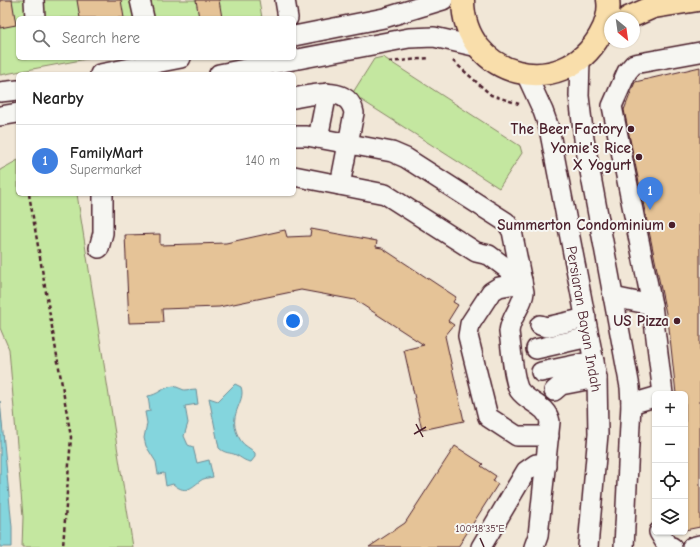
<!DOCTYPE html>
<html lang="en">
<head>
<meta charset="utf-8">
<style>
	body { margin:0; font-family:"Comic Neue",sans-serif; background:#f6f6f6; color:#222 }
	.controls { position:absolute; right:12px; bottom:12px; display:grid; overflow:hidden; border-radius:6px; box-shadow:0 1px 3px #0004 }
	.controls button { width:36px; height:36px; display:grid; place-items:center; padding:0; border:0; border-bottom:1px solid #e0e0e0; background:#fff; color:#222; font:20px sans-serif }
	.compass { position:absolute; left:604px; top:12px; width:36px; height:36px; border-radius:50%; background:#fff; box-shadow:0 1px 3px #0004; rotate:151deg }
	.you { position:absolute; left:293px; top:321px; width:14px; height:14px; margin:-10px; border:3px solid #fff; border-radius:50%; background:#1a73e8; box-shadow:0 0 0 6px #1a73e833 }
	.badge { display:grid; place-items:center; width:26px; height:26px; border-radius:50%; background:#4a1f2b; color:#fff; font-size:13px; font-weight:700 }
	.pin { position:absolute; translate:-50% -33px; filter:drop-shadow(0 1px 2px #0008) }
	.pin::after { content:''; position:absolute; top:21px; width:14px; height:12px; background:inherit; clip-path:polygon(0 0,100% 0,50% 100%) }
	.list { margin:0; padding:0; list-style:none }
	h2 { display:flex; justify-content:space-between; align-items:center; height:52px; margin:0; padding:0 16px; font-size:17px }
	h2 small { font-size:13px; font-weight:400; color:#767676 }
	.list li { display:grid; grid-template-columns:26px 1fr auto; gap:12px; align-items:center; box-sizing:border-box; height:72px; padding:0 16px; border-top:1px solid #e0e0e0 }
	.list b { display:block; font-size:15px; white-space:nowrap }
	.list p { margin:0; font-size:13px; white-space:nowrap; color:#767676 }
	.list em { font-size:13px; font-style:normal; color:#767676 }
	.icon { flex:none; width:22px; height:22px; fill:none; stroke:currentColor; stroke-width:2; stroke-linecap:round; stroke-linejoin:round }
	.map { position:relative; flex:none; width:700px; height:547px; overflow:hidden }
	.search { position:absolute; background:#fff; box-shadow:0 1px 3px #0004; left:16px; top:16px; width:280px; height:44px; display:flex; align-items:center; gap:10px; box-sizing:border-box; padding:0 14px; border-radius:6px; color:#767676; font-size:15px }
	.panel { position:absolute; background:#fff; box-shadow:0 1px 3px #0004; left:16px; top:72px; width:280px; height:124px; border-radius:6px }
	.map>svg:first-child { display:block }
</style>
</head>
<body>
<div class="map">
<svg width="700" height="547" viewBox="0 0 700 547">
	<rect width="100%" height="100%" fill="#f1e7d7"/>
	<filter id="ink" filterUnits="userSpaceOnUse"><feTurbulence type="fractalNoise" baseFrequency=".025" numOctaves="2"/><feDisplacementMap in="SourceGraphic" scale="8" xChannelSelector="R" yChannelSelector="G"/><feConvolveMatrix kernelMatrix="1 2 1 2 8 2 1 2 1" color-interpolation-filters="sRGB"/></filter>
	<g filter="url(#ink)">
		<g fill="#c4e7a0" stroke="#878366">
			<path d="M0,0H259L262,18H18V58H92L0,75Z"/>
			<path d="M383,57L520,146L522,153L499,188L352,94L374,59Z"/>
			<path d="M18,160V194H77L133,547H22L23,517L9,349L0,328V170Z"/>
		</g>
		<g fill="#84d5dd" stroke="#6d8c96">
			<path d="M235,384L241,387C247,403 224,415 241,441C244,446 251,448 255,453V457L251,462C244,461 242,458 236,455C230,452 225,454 219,448L209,398L218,401Z"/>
			<path d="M174,386L184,390L196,389L198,404L185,406L188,423L184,436L188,445L193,447L197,463L209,460L213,477C209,478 203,478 200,481C190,489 185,494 173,484L166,486L164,473L158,474L156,462L146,446L144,438L147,423L145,412L150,411L148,396C158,395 163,387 174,386Z"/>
			<path d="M0,401L12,527V547H0Z"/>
		</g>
		<g fill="#e5c397" stroke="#4a1f2b">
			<path d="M0,0H12L16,25L0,28Z"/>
			<path d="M77,0H121L124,18H80Z"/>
			<path d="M196,0H219L222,18H199Z"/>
			<path d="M700,67V527L685,530V394H676L669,328L624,110L635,82Z"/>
			<path d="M311,229L377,241L376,247L382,248L456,297L453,302L458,305L448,321L454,325L445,336L464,421L422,430L404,350L424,345L355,300L301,290L219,307L162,309L163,322L129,323L125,235L160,234V245L226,243L285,230L287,237L310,236Z"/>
			<path d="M455,446L483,464L481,466L496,476L493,481L498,484L458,547H369L405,523Z"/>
		</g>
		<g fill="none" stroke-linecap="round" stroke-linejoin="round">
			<g stroke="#4a1f2b" stroke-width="22">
				<g id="minor">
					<path d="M34,0L35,18"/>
					<path d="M140,0L144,18"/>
					<path d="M285,0L288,18"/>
					<path d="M294,36L384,18L443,0"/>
					<path d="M580,60L579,96L584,139L630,387L631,404L624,547"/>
					<path d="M100,74L181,58"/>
					<path d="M219,74L409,38L434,37L478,47"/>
					<path d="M526,74L543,111L549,128L597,378L598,434L588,547"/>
					<path d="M0,92L18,90"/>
					<path d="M294,98C314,94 349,85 354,113L340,185"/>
					<path d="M0,116L18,113"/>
					<path d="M294,136H307L392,152L406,158L506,222L512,231L524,292C523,306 510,317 509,332C511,345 513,379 519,390C528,403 547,405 550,422L538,536L534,547"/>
					<path d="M318,138L327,93"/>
					<path d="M294,176L385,194L476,252L489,255L522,280"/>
					<path d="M99,248L103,233V194"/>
					<path d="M522,283L499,287L491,292L470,324L468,336L488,417L517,436H549"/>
					<path d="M613,297L652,305"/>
					<path d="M540,325L546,327L586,318"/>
					<path d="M536,349L589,337"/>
					<path d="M541,372L594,361"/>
					<path d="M554,391L561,385L597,378"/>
					<path d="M663,394L652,305L612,106L627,72L634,64L700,52"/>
					<path d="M631,404L655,397"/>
					<path d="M659,532L668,547H672"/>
					<path d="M481,547L526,471L536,464L546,465"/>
					<path d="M692,547L700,545"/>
				</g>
			</g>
			<g stroke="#4a1f2b" stroke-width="25">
				<g id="major">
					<path d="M463,0C463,78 563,102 600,35C606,25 610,11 608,0"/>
					<path d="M628,18L669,0"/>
				</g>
			</g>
			<g stroke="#4a1f2b" stroke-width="25">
				<path id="highway" d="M654,7L698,0"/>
			</g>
			<g stroke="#4a1f2b" stroke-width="2.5" stroke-dasharray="4 3" stroke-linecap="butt">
				<path d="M453,61L491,95L519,104"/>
				<path d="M389,62L430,58"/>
				<path d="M29,194L71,437L63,547"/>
			</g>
			<use href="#minor" stroke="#f6f6f2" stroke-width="19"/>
			<use href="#major" stroke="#f9deab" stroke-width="22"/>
			<use href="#highway" stroke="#f9deab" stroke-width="22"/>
		</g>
	</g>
	<path fill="none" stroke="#4a1f2b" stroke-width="1.5" d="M416,424L423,437M414,434L426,427M480,538L484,547"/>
	<g fill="#4a1f2b" stroke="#f6f6f2" stroke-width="1.5">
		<circle cx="631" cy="129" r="4"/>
		<circle cx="639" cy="157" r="4"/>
		<circle cx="672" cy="225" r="4"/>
		<circle cx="677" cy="321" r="4"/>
	</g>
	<g text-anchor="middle" stroke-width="4" stroke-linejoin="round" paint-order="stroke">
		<g font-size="15" font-weight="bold" fill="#4a1f2b" stroke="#f6f6f2" text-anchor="end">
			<text x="623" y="134">The Beer Factory</text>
			<text x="631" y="153">Yomie's Rice<tspan x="631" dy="17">X Yogurt</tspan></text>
			<text x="664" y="230">Summerton Condominium</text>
			<text x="669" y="326">US Pizza</text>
		</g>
		<g font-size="15" fill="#4a1f2b" stroke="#f6f6f2">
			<text transform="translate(584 319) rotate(80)" y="5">Persiaran Bayan Indah</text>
		</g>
	</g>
	<g font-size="10" text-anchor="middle" fill="#4a1f2b" stroke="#f6f6f2" stroke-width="4" stroke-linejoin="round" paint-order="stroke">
		<text x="480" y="532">100°18'35"E</text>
	</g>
</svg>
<div class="controls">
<button>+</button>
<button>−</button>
<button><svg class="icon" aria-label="locate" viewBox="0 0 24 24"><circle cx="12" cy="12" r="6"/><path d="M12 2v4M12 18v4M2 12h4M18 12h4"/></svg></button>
<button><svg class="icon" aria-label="layers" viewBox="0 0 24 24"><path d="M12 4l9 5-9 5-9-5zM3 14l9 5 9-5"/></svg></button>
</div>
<svg class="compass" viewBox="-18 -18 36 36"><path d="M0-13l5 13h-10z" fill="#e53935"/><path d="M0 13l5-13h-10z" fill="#767676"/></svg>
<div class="you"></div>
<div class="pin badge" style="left:650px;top:210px;background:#3f7fe0">1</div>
<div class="search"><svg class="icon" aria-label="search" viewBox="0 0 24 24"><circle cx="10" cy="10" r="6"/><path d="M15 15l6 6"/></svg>Search here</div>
<section class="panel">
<h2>Nearby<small></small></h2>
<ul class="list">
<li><span class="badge" style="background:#3f7fe0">1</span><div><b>FamilyMart</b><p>Supermarket</p></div><em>140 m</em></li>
</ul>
</section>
</div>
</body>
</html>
